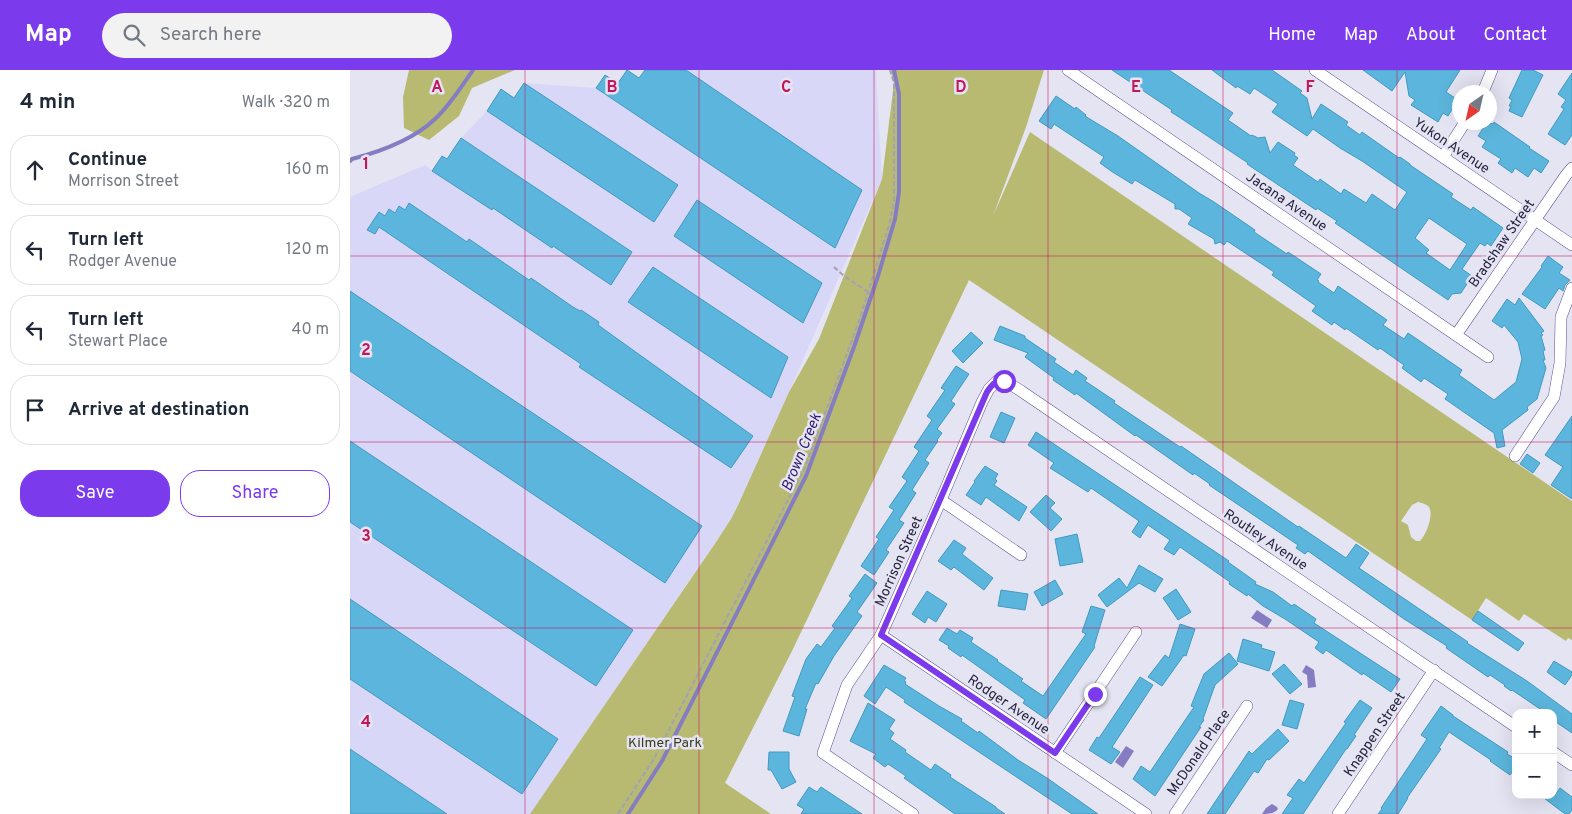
<!DOCTYPE html>
<html lang="en">
<head>
<meta charset="utf-8">
<style>
	body { margin:0; font-family:Overpass,sans-serif; background:#f2f2f3; color:#1f2937 }
	.controls { position:absolute; right:15px; bottom:15px; display:grid; overflow:hidden; border-radius:10px; box-shadow:0 5px 20px #0002 }
	.controls button { width:45px; height:45px; display:grid; place-items:center; padding:0; border:0; border-bottom:1px solid #e0e1e3; background:#fff; color:#1f2937; font:25px sans-serif }
	.compass { position:absolute; left:1102px; top:15px; width:45px; height:45px; border-radius:50%; background:#fff; box-shadow:0 5px 20px #0002; rotate:214deg }
	.stop { position:absolute; width:15px; height:15px; margin:-11px; border:4px solid #7c3aed; border-radius:50%; background:#fff }
	.stop.end { background:#7c3aed; border-color:#fff; box-shadow:0 1px 5px #0008 }
	.list { margin:0; padding:0; list-style:none }
	h2 { display:flex; justify-content:space-between; align-items:center; height:65px; margin:0; padding:0 20px; font-size:21px }
	h2 small { font-size:16px; font-weight:400; color:#747a83 }
	.list li { display:grid; grid-template-columns:32px 1fr auto; gap:15px; align-items:center; box-sizing:border-box; height:70px; margin:0 10px 10px; padding:0 10px; border:1px solid #e0e1e3; border-radius:20px }
	.list b { display:block; font-size:19px; white-space:nowrap }
	.list p { margin:0; font-size:16px; white-space:nowrap; color:#747a83 }
	.list em { font-size:16px; font-style:normal; color:#747a83 }
	.actions { display:flex; gap:10px; padding:15px 20px }
	.actions a { flex:1; padding:11px 0; border:1px solid #7c3aed; border-radius:20px; text-align:center; font-size:18px; color:#7c3aed }
	.actions .main { background:#7c3aed; color:#fff }
	.icon { flex:none; width:28px; height:28px; fill:none; stroke:currentColor; stroke-width:2; stroke-linecap:round; stroke-linejoin:round }
	.map { position:relative; flex:none; width:1222px; height:744px; overflow:hidden }
	header { display:flex; align-items:center; gap:30px; box-sizing:border-box; height:70px; padding:0 25px; background:#7c3aed; color:#fff }
	header strong { font-size:24px }
	nav { display:flex; gap:28px; margin-inline-start:auto; font-size:18px }
	.search { width:350px; height:45px; background:#f2f2f3; display:flex; align-items:center; gap:12px; box-sizing:border-box; padding:0 18px; border-radius:28px; color:#747a83; font-size:19px }
	main { display:flex }
	aside { flex:1; background:#fff }
	.map>svg:first-child { display:block }
</style>
</head>
<body>
<header>
<strong>Map</strong>
<div class="search"><svg class="icon" aria-label="search" viewBox="0 0 24 24"><circle cx="10" cy="10" r="6"/><path d="M15 15l6 6"/></svg>Search here</div>
<nav><a>Home</a><a>Map</a><a>About</a><a>Contact</a></nav>
</header>
<main>
<aside>
<h2>4 min<small>Walk · 320 m</small></h2>
<ul class="list">
<li><svg class="icon" aria-label="ahead" viewBox="0 0 24 24"><path d="M12 20V5M6 11l6-6 6 6"/></svg><div><b>Continue</b><p>Morrison Street</p></div><em>160 m</em></li>
<li><svg class="icon" aria-label="left" viewBox="0 0 24 24"><path d="M17 20v-9H6M10 6l-5 5 5 5"/></svg><div><b>Turn left</b><p>Rodger Avenue</p></div><em>120 m</em></li>
<li><svg class="icon" aria-label="left" viewBox="0 0 24 24"><path d="M17 20v-9H6M10 6l-5 5 5 5"/></svg><div><b>Turn left</b><p>Stewart Place</p></div><em>40 m</em></li>
<li><svg class="icon" aria-label="arrive" viewBox="0 0 24 24"><path d="M6 21V4h12l-3 4 3 4H6"/></svg><div><b>Arrive at destination</b></div></li>
</ul>
<div class="actions"><a class="main">Save</a><a>Share</a></div>
</aside>
<div class="map">
<svg width="1222" height="744" viewBox="0 0 1222 744">
	<rect width="100%" height="100%" fill="#e5e4f3"/>
	<path fill="#d9d7f7" d="M277,0L289,8L295,0H526L532,109L439,322L381,449L180,744H0V127L75,95L82,100L92,86L97,89L111,68L137,41L151,19L164,28L174,13L246,18L255,5L268,13Z"/>
	<g fill="#b9ba71" fill-rule="evenodd">
		<path d="M59,0H165L122,18L109,46L79,70L54,58L53,27Z"/>
		<path d="M540,0H694L676,57L643,146L680,62L1222,431V570L1218,568L1216,571L1174,544L1169,551L1136,528L1122,550L619,210L442,581L375,713L421,744H180L366,472L381,449L388,435L439,322L469,269L532,109L544,13ZM1068,432C1072,433 1076,434 1079,437C1084,445 1076,465 1070,471H1066L1061,467L1058,455L1051,451L1062,435Z"/>
	</g>
	<g fill="#857dc1">
		<path d="M907,540L922,550L917,558L901,548Z"/>
		<path d="M956,595L964,600L966,617L958,618L957,605L952,602Z"/>
		<path d="M776,676L784,681L773,698L765,692Z"/>
		<path d="M922,734L927,737L928,739C924,744 918,744 912,744L916,738Z"/>
	</g>
	<g fill="none" stroke-linecap="round" stroke-linejoin="round">
		<g stroke="#857dc1" stroke-width="4">
			<path d="M0,91L2,89C29,82 64,69 85,49C100,35 111,17 123,0"/>
			<path d="M278,744L312,691L456,406L504,277L528,206L545,149L549,122V24L544,0"/>
		</g>
	</g>
	<g fill="#5cb5dc" stroke="#419abf" fill-rule="evenodd">
		<path d="M277,0L289,8L295,0H336L512,120L485,178L246,18L255,5L268,13Z"/>
		<path d="M762,0H819L883,43L878,50L901,66L902,65L908,68L915,67L920,83L928,72L945,83L944,85L948,88L943,95L968,112L970,109L991,124L994,119L1016,133L1022,124L1045,140L1057,122L1012,91L990,78L963,59L957,66L922,42L928,34L904,18L900,24L887,16L886,18L862,0H922L952,21L950,23L957,28L962,49L971,34L998,52L996,55L1010,65L1012,62L1049,88L1050,87L1060,94V95L1103,124L1101,127L1121,140L1123,137L1153,158L1141,176L1137,173L1135,176L1130,173L1112,199L1122,206L1111,223L1102,224L1098,230L985,153L987,151L967,138L966,140L897,94L898,93L829,47L821,42L822,40ZM1079,148L1117,174L1100,200L1076,183L1079,180L1065,168Z"/>
		<path d="M1013,0H1110L1096,22L1108,30L1098,46L1093,43L1088,52L1061,35L1065,30L1059,26L1055,2L1042,21Z"/>
		<path d="M1172,0H1183L1193,5L1172,47L1159,41L1161,36H1159L1162,30L1159,28Z"/>
		<path d="M1222,3V65L1215,75L1198,64L1214,39L1211,37L1216,30L1208,24Z"/>
		<path d="M174,13L328,115L304,152L137,41L151,19L164,28Z"/>
		<path d="M706,26L725,39L726,37L736,45L735,46L743,51L768,66L849,123L864,132L905,160L904,162L937,184L938,182L971,204L967,210L969,211L968,212L984,223L988,216L1037,250L1033,255L1054,269L1058,263L1112,300L1109,305L1144,330L1166,312L1172,289L1168,272L1154,255L1152,258L1142,251L1157,229L1165,235L1169,228L1194,261L1191,263L1193,265L1191,266L1195,280L1193,281L1195,290H1193L1196,298L1187,329L1177,337L1178,340L1152,360L1155,376L1147,378L1144,363L1095,329L1098,324L1074,308L1071,312L1052,298L1054,295L1030,278L1028,280L996,258L995,260L984,252L982,255L962,241L966,236L922,205L924,202L877,171L874,175L870,172L865,174L864,169L838,154L842,148L829,139H825V134L785,110L782,114L761,101L750,93L754,87L704,54L701,59L689,51Z"/>
		<path d="M1137,52L1143,54L1144,52L1180,77L1179,78L1199,91L1191,103L1184,98L1178,107L1165,98L1162,103L1148,93L1151,89L1132,77L1136,71L1128,66Z"/>
		<path d="M111,68L282,182L261,215L203,176L202,178L143,138L142,140L82,101L92,86L97,89Z"/>
		<path d="M347,130L472,213L453,253L324,166Z"/>
		<path d="M59,133L117,172L119,169L179,210L181,208L223,237L230,241L231,240L249,252L248,255L403,366L381,398L229,297L231,294L29,157L25,164L17,160L29,142L35,146L39,139L45,143L49,136L55,140Z"/>
		<path d="M1198,186L1213,197L1209,203L1220,210L1215,215L1213,221L1209,218L1195,239L1172,224L1192,197L1191,196Z"/>
		<path d="M303,197L438,287L421,328L278,232Z"/>
		<path d="M0,221L352,456L315,513L0,301Z"/>
		<path d="M650,256L675,266V268L706,289L704,292L723,305L726,300L737,308L735,311L765,331L764,333L830,377L831,376L948,457L949,456L996,488L1006,474L1019,483L1009,498L1118,572L1117,573L1177,611L1222,644V663L1203,650V643H1196L1162,620L1161,621L1154,616L1155,615L1140,605L1138,607L1096,578L1097,576L1054,549L958,481L955,484L946,478L948,475L859,415L860,414L844,403L843,405L786,365L785,366L726,323L725,325L703,310L704,308L675,287L678,283L644,270Z"/>
		<path d="M621,262L633,273L613,293L602,281Z"/>
		<path d="M606,296L619,304L601,331L605,334L587,359L592,363L587,370L588,371L575,390L579,393L562,420L566,423L549,450L554,453L536,480L539,482L524,505L511,496L529,469L526,467L544,440L539,437L557,411L552,407L569,381L564,377L582,350L577,346L595,320L591,318Z"/>
		<path d="M651,342L665,348L654,373L640,367Z"/>
		<path d="M1222,346V429L1201,415L1213,397L1195,385Z"/>
		<path d="M686,362L879,491L878,492L906,512L905,514L923,522L942,536L944,534L966,549L964,553L1050,609L1041,622L1013,603L1012,605L976,580L973,584L965,578L969,572L935,549L913,536L898,524L897,526L879,514L880,512L830,477L824,485L814,479L820,470L798,455L790,468L782,462L789,451L741,418L738,422L700,398L704,393L678,375Z"/>
		<path d="M0,371L283,560L246,616L0,452Z"/>
		<path d="M1177,384L1190,393L1183,403L1170,394Z"/>
		<path d="M635,396L648,404L645,409L647,411L644,415L677,437L669,451L636,427L631,435L616,425L625,412L624,411Z"/>
		<path d="M696,425L705,433L700,438L712,449L701,461L680,442Z"/>
		<path d="M727,464L733,492L710,496L705,469Z"/>
		<path d="M604,470L616,478L612,484L643,508L634,520L604,497L601,500L588,491Z"/>
		<path d="M789,495L813,509L805,522L789,513L757,537L748,525L769,508L777,518Z"/>
		<path d="M515,504L527,513L507,542L512,546L484,586L468,614L466,613L455,639H457L449,666L433,661L445,627L442,626L456,589L467,574L471,577L485,558L482,556L502,528L499,526Z"/>
		<path d="M705,510L713,524L692,536L684,522Z"/>
		<path d="M826,519L841,542L828,550L813,528Z"/>
		<path d="M651,520L678,524L675,540L648,536Z"/>
		<path d="M577,521L597,534L586,552L578,547L575,553L562,544Z"/>
		<path d="M0,529L208,669L172,724L0,609Z"/>
		<path d="M741,536L755,540L744,576L745,577L696,649L673,633L675,630L612,585L611,587L598,578L599,576L589,570L597,558L607,564L610,560L623,568L621,572L648,590L647,591L673,609L671,611L693,626L736,564L732,562Z"/>
		<path d="M1128,541L1174,573L1168,581L1122,550Z"/>
		<path d="M830,554L845,559L836,586L834,585L812,616L798,607L815,585L819,588Z"/>
		<path d="M893,569L912,575L911,578L925,582L919,601L887,591Z"/>
		<path d="M879,583L888,594L865,615L853,649L854,650L849,657H851L805,726L783,709L791,696L800,702L844,637L841,636L854,604Z"/>
		<path d="M1204,591L1222,602V605L1215,615L1197,602Z"/>
		<path d="M934,594L952,614L940,624L922,604Z"/>
		<path d="M534,595L556,608L554,611L556,612L555,614L589,636L612,649L611,651L628,663L629,661L668,690L697,708L748,744H722L554,632L555,630L536,617L525,634L514,626Z"/>
		<path d="M790,607L803,615L762,677L770,682L761,694L739,680L747,667L749,668Z"/>
		<path d="M940,630L954,634L947,659L932,655Z"/>
		<path d="M1010,630L1022,638L1004,665L1006,666L997,679H996L953,744H932L943,728L937,725L949,709L954,713L996,653L994,652Z"/>
		<path d="M518,633L545,650L539,659L544,663L540,669L556,680L555,682L581,700L585,694L601,705L600,707L646,737V738L655,744H605L554,708L556,706L538,694L535,697L523,688L526,684L500,671Z"/>
		<path d="M1091,636L1103,645V646L1158,682L1157,684L1166,689V696L1160,705L1140,691L1141,690L1099,662L1089,678L1091,679L1057,728H1058L1048,744H1028L1032,739L1031,738L1077,669L1071,665Z"/>
		<path d="M928,659L939,671L919,690L917,689L908,703L904,701L875,744H857L899,681L902,684Z"/>
		<path d="M0,679L97,744H0Z"/>
		<path d="M419,682H439V699L446,712L432,719L421,700H418Z"/>
		<path d="M459,717L467,722L471,717L512,744H451L454,739L447,735Z"/>
		<path d="M1210,718L1222,727V740L1219,744H1215L1190,725H1205Z"/>
	</g>
	<g fill="none" stroke-linecap="round" stroke-linejoin="round">
		<g stroke="#5d5393" stroke-width="12">
			<g id="minor">
				<path d="M718,0L1138,287"/>
				<path d="M965,0L1222,175"/>
				<path d="M1133,22L1142,0"/>
				<path d="M1093,87L1115,52"/>
				<path d="M1106,265L1216,105L1222,98"/>
				<path d="M1165,386L1204,327L1210,293L1211,247L1222,218"/>
				<path d="M591,430L671,485"/>
				<path d="M531,565L796,744"/>
				<path d="M1203,682L1222,695"/>
				<path d="M705,683L786,562"/>
				<path d="M563,744L473,683L497,615L531,565L591,430L632,332L639,319L647,311L657,312L671,321L1166,657"/>
				<path d="M825,744L897,636"/>
				<path d="M988,744L1084,600"/>
			</g>
		</g>
		<g stroke="#a3a1b4" stroke-width="2" stroke-dasharray="5 2.5" stroke-linecap="butt">
			<path d="M484,197L494,206L518,222"/>
			<path d="M268,744L304,689L456,395L510,248L540,152L544,130V13L540,0"/>
		</g>
		<use href="#minor" stroke="#fff" stroke-width="11"/>
	</g>
	<g fill="none" stroke-linecap="round" stroke-linejoin="round">
		<path stroke="#7c3aed" stroke-width="6" d="M654,311C645,310 641,316 637,322L531,565L705,683L745,624"/>
	</g>
	<path fill="none" stroke="#c2185b" stroke-width="1" stroke-opacity="0.55" d="M175,0V744M349,0V744M524,0V744M698,0V744M873,0V744M1047,0V744M0,186H1222M0,372H1222M0,558H1222"/>
	<g text-anchor="middle" stroke-width="5" stroke-linejoin="round" paint-order="stroke">
		<g font-size="14" fill="#27243f" stroke="#e5e4f3">
			<text transform="translate(1102 75) rotate(34)" y="5">Yukon Avenue</text>
			<text transform="translate(937 131) rotate(34)" y="5">Jacana Avenue</text>
			<text transform="translate(1151 173) rotate(-55)" y="5">Bradshaw Street</text>
			<text transform="translate(916 469) rotate(34)" y="5">Routley Avenue</text>
			<text transform="translate(548 491) rotate(-66)" y="5">Morrison Street</text>
			<text transform="translate(659 634) rotate(34)" y="5">Rodger Avenue</text>
			<text transform="translate(1024 664) rotate(-56)" y="5">Knappen Street</text>
			<text transform="translate(848 682) rotate(-56)" y="5">McDonald Place</text>
		</g>
		<g font-size="14" fill="#3b3b19" stroke="#e5e4f3">
			<text x="315" y="677">Kilmer Park</text>
		</g>
		<g font-size="15" font-style="italic" fill="#321c6d" stroke="#e5e4f3">
			<text transform="translate(451 382) rotate(-68)" y="5">Brown Creek</text>
		</g>
	</g>
	<g font-size="16" text-anchor="middle" font-weight="bold" fill="#c2185b" stroke="#e5e4f3" stroke-width="5" stroke-linejoin="round" paint-order="stroke">
		<text x="87" y="22">A</text>
		<text x="262" y="22">B</text>
		<text x="436" y="22">C</text>
		<text x="611" y="22">D</text>
		<text x="786" y="22">E</text>
		<text x="960" y="22">F</text>
		<text x="16" y="99">1</text>
		<text x="16" y="285">2</text>
		<text x="16" y="471">3</text>
		<text x="16" y="657">4</text>
	</g>
</svg>
<div class="controls">
<button>+</button>
<button>−</button>
</div>
<svg class="compass" viewBox="-18 -18 36 36"><path d="M0-13l5 13h-10z" fill="#e53935"/><path d="M0 13l5-13h-10z" fill="#747a83"/></svg>
<div class="stop" style="left:654px;top:311px"></div>
<div class="stop end" style="left:745px;top:624px"></div>
</div>
</main>
</body>
</html>
